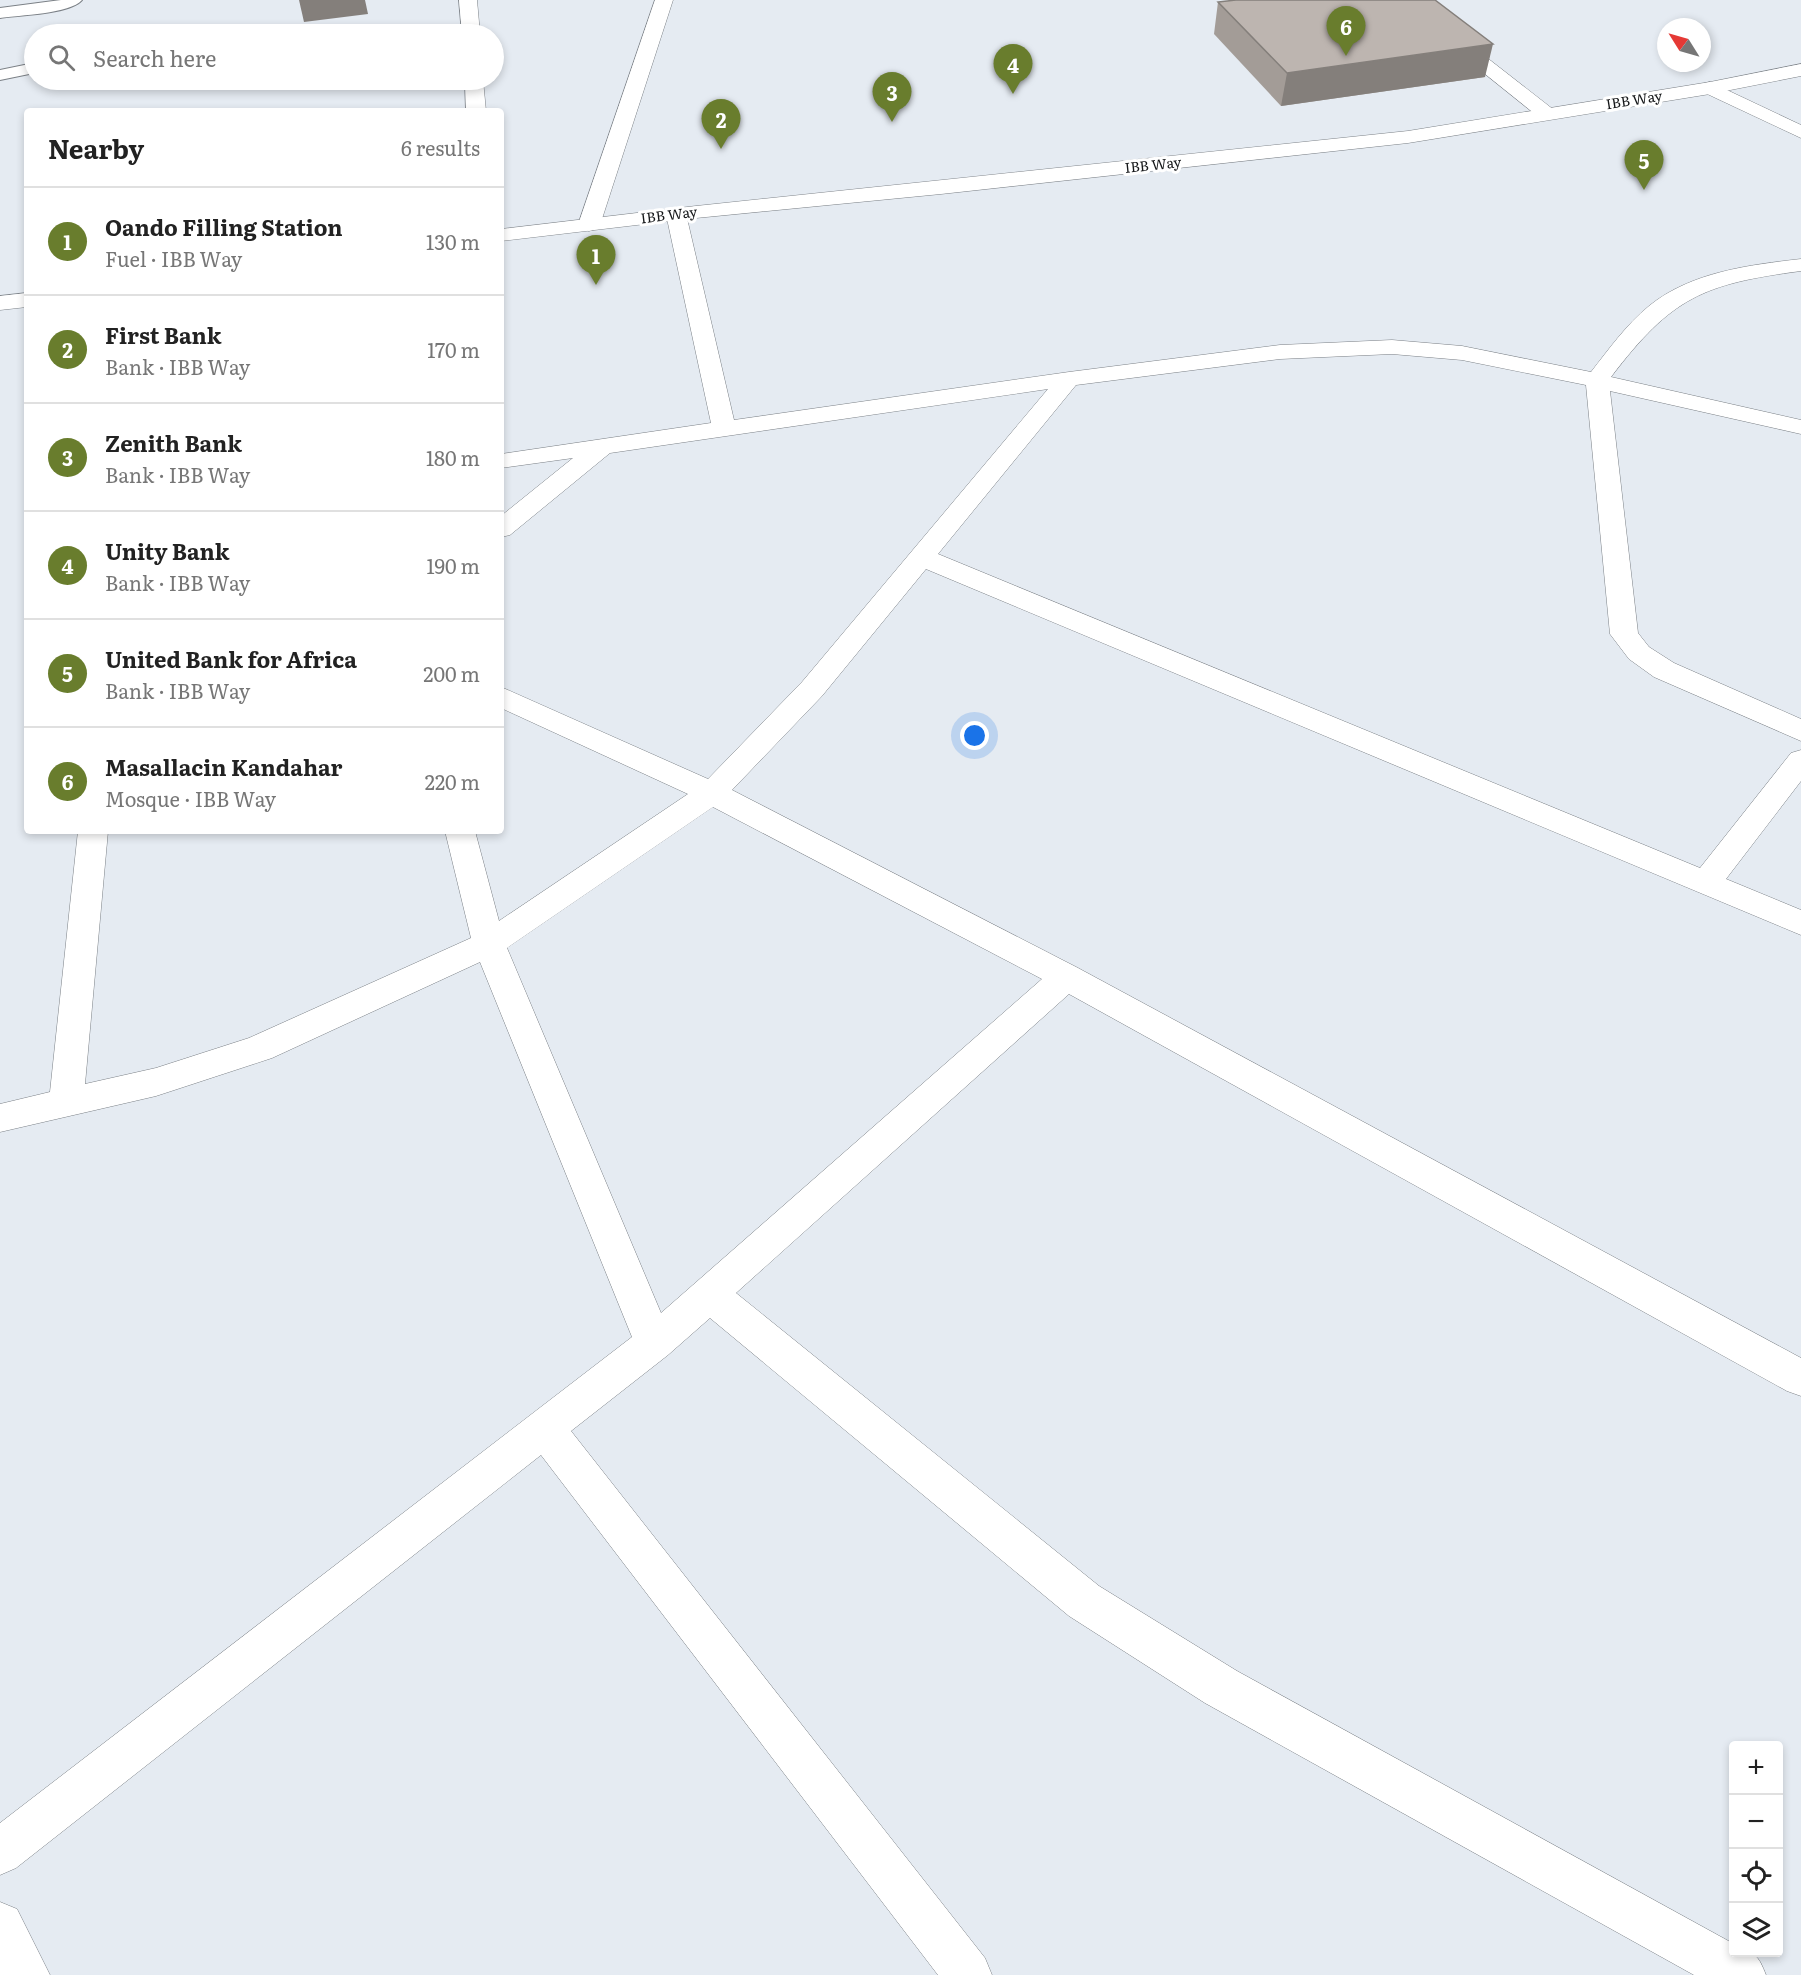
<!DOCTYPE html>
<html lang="en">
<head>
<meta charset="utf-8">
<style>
	body { margin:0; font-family:Literata,serif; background:#f6f6f6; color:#222 }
	.controls { position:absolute; right:18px; bottom:18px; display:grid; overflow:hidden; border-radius:6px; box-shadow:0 3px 9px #0003 }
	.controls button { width:54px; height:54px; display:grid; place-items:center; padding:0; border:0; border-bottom:2px solid #e0e0e0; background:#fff; color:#222; font:30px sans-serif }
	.compass { position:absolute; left:1657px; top:18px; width:54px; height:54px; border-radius:50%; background:#fff; box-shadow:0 3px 9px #0003; rotate:307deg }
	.you { position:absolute; left:975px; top:736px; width:21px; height:21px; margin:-15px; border:4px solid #fff; border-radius:50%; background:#1a73e8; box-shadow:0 0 0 9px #1a73e833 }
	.badge { display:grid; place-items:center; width:39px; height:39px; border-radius:50%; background:#697d2d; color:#fff; font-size:20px; font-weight:700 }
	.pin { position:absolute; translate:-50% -50px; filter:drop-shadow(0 2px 3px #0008) }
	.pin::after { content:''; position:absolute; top:32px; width:21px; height:18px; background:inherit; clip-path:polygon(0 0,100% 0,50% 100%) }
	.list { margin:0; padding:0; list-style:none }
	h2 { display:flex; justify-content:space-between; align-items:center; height:78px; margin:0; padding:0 24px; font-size:26px }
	h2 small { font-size:20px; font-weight:400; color:#767676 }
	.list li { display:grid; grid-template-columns:39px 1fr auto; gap:18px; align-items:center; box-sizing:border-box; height:108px; padding:0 24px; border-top:2px solid #e0e0e0 }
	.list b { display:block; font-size:22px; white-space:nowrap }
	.list p { margin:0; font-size:20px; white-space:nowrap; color:#767676 }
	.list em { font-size:20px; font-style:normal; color:#767676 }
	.icon { flex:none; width:33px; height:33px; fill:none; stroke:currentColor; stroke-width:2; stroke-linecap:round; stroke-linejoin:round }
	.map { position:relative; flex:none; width:1801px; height:1975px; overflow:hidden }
	.search { position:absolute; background:#fff; box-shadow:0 3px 9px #0003; left:24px; top:24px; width:480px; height:66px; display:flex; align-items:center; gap:15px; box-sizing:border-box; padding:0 21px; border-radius:33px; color:#767676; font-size:22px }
	.panel { position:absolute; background:#fff; box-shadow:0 3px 9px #0003; left:24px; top:108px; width:480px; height:726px; border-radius:6px }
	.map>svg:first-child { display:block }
</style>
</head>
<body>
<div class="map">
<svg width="1801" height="1975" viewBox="0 0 1801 1975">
	<rect width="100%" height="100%" fill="#e5ebf2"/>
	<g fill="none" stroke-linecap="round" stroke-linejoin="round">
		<g stroke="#7b8086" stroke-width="2">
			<g id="service">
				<path d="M61,0H82C70,14 19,15 0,18V8Z"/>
				<path d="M216,29L223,31L226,34H208Z"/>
				<path d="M34,63V73L0,80V70Z"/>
			</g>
		</g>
		<g stroke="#7b8086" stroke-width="1">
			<g id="minor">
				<path d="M459,0H477L480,34H462Z"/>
				<path d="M655,0H673L600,225L596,229L589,231L582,229L578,225Z"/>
				<path d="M1393,0H1413L1554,110L1557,114L1554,118H1540Z"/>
				<path d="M465,80H483L486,111H466Z"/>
				<path d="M1710,82L1801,125V138L1703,92L1701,88L1703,84Z"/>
				<path d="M676,208L683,210L686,214L734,420L1069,372L1280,345L1392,340L1462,346L1591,372C1609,349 1626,325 1649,306C1691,272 1749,265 1801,259V271C1703,284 1672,297 1611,377L1801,420V434L1610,391L1638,633L1649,647L1674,663L1801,719V741L1654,677L1629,659L1610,634L1586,385L1462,360L1392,354L1280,359L1076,385L938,554L1700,868L1791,753L1801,750V781L1726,879L1801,910V935L926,569L822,696L732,790L1078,968L1801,1358V1396L1787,1391L1069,994L736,1293L1099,1586L1237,1671L1734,1944V1952C1756,1952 1758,1955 1766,1975H1694L1205,1703L1069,1616L710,1318L668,1355L571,1431L985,1958L992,1975H938L541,1455L16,1868L0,1875V1823L632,1337L480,962L272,1058L156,1096L0,1132V1104L50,1092L78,831H108L85,1084L156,1068L249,1038L471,938L445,831H475L499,921L688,794L501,708V687L708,779L802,682L1048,389L610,453L510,535L501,537V516L573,458L501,468V454L711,423L666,214L669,210ZM713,807L1042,979L661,1313L507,948Z"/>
				<path d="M0,1902L17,1909L50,1975H0Z"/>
			</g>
		</g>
		<g stroke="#7b8086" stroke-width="1">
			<g id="trunk">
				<path d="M1801,64V76L1710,94L1408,143L941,194L696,218L501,241V229L696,206L1408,131L1710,82Z"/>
				<path d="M27,293V307L0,310V296Z"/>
			</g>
		</g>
		<use href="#service" fill="#fff" fill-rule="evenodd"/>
		<use href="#minor" fill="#fff" fill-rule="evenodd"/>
		<use href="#trunk" fill="#fff" fill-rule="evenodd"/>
	</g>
	<path fill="#a39c97" d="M1218,2L1485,77L1281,106L1214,34Z"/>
	<g fill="#847f7b">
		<path d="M299,0H365L368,14L304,22Z"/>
		<path d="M1493,44L1485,77L1281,106L1287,73Z"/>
	</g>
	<path fill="#bdb5b0" stroke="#847f7b" stroke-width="1.5" d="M1236,0H1435L1493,44L1287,73L1218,2Z"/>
	<g text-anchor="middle" stroke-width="6" stroke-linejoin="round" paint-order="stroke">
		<g font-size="14" fill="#151719" stroke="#fff">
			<text transform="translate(1634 100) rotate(-9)" y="5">IBB Way</text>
			<text transform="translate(1153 165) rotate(-6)" y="5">IBB Way</text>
			<text transform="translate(669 215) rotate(-7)" y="5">IBB Way</text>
		</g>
	</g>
</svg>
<div class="controls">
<button>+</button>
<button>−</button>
<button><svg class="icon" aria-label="locate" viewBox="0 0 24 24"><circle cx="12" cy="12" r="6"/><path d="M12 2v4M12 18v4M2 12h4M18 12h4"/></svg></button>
<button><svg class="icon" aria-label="layers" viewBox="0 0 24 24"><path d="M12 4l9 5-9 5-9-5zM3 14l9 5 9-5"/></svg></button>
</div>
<svg class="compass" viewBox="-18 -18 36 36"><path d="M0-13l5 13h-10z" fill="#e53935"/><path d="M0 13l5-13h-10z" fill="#767676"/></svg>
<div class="you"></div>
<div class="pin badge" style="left:596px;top:285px">1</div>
<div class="pin badge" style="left:721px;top:149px">2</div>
<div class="pin badge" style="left:892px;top:122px">3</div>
<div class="pin badge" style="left:1013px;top:94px">4</div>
<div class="pin badge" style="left:1644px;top:190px">5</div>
<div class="pin badge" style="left:1346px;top:56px">6</div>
<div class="search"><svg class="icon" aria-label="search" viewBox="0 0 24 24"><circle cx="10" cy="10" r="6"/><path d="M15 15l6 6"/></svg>Search here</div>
<section class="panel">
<h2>Nearby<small>6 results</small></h2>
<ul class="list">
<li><span class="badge">1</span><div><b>Oando Filling Station</b><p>Fuel · IBB Way</p></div><em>130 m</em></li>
<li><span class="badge">2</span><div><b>First Bank</b><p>Bank · IBB Way</p></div><em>170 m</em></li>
<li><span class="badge">3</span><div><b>Zenith Bank</b><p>Bank · IBB Way</p></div><em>180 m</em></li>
<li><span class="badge">4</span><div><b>Unity Bank</b><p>Bank · IBB Way</p></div><em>190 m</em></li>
<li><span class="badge">5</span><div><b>United Bank for Africa</b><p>Bank · IBB Way</p></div><em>200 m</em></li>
<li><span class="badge">6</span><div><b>Masallacin Kandahar</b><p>Mosque · IBB Way</p></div><em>220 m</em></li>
</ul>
</section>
</div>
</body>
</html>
